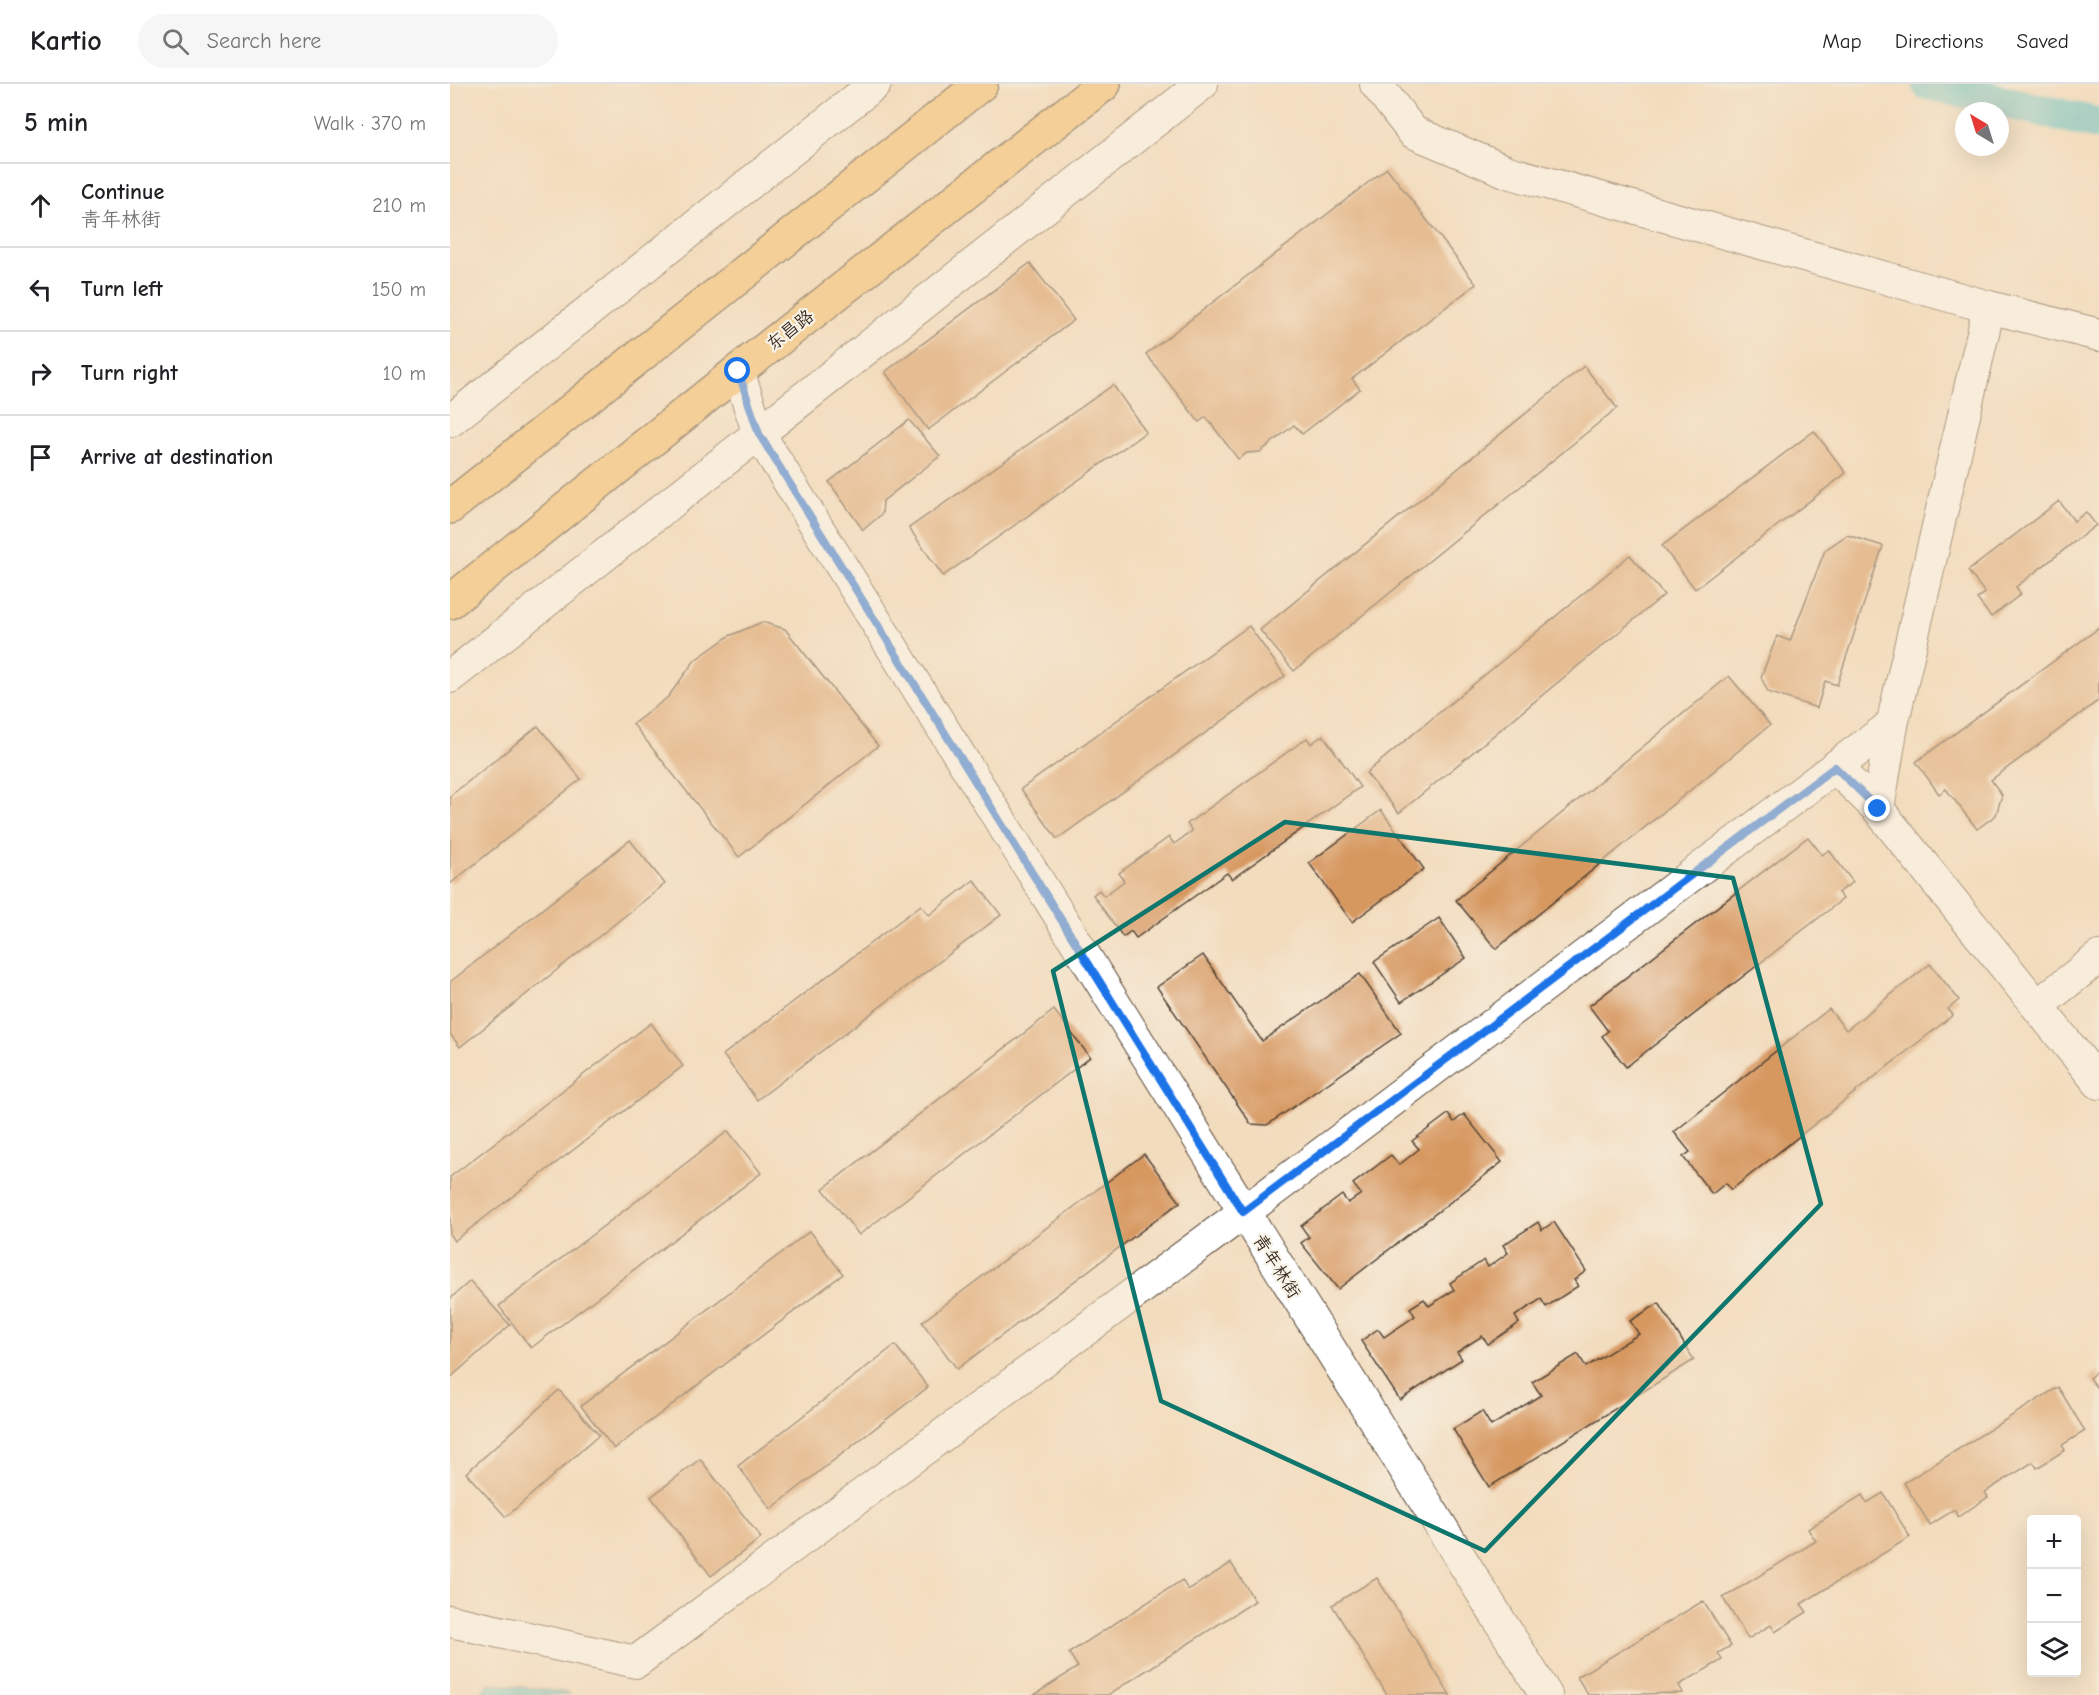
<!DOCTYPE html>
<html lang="en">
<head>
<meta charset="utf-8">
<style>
	body { margin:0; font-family:"Comic Neue","LXGW WenKai TC",sans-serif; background:#f6f6f6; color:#202124 }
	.controls { position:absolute; right:18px; bottom:18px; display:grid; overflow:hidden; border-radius:6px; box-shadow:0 6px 24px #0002 }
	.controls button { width:54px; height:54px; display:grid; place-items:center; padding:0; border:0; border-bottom:2px solid #e0e0e0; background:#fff; color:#202124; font:30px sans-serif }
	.compass { position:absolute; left:1505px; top:18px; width:54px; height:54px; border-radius:50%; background:#fff; box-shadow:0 6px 24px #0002; rotate:322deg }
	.stop { position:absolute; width:18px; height:18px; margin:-14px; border:4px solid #1a73e8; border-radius:50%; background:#fff }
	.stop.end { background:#1a73e8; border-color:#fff; box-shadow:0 2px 6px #0008 }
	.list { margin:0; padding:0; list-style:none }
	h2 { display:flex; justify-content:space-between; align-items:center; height:78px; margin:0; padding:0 24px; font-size:26px }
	h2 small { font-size:20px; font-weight:400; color:#757577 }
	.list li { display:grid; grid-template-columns:39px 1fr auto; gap:18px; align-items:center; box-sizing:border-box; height:84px; padding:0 24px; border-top:2px solid #e0e0e0 }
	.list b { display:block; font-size:22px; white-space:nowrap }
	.list p { margin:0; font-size:20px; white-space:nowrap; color:#757577 }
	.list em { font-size:20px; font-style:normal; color:#757577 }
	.icon { flex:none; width:33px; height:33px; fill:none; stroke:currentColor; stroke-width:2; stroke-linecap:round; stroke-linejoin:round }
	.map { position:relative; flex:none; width:1649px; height:1611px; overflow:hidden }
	header { display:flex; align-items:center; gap:36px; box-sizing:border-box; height:84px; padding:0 30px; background:#fff; border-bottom:2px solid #e0e0e0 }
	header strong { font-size:28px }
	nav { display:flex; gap:33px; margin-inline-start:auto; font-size:21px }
	.search { width:420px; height:54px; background:#f6f6f6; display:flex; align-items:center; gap:15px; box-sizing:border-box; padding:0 21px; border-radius:33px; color:#757577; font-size:22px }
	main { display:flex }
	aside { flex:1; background:#fff }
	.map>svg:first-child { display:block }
</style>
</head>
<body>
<header>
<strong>Kartio</strong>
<div class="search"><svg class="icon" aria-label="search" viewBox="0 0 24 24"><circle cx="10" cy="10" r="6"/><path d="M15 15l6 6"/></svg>Search here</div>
<nav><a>Map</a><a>Directions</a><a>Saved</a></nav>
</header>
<main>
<aside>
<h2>5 min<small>Walk · 370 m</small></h2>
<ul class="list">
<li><svg class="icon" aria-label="ahead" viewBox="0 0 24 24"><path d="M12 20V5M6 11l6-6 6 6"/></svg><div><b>Continue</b><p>青年林街</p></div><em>210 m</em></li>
<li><svg class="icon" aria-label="left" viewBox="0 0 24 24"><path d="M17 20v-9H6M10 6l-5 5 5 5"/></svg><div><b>Turn left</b></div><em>150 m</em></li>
<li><svg class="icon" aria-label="right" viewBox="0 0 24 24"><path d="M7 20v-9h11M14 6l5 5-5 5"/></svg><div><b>Turn right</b></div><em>10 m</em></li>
<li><svg class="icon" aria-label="arrive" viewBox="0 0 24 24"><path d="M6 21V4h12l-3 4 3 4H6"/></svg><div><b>Arrive at destination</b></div></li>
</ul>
</aside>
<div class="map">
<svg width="1649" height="1611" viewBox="0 0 1649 1611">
	<rect width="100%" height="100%" fill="#f7f3e8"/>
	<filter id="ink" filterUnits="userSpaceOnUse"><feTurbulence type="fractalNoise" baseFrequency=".0167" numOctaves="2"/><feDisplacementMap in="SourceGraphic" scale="12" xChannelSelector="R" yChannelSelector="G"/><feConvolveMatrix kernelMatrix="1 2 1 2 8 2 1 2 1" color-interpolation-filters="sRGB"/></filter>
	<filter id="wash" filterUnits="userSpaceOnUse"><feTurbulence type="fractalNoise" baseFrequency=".008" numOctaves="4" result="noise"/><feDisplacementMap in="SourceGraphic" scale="24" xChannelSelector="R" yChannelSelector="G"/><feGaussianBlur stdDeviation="1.35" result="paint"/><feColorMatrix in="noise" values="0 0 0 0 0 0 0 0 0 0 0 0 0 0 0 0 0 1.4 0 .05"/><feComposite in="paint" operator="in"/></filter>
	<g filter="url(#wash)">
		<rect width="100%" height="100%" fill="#f2dcbe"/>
		<path fill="#54c2ca" stroke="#487674" stroke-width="1.5" d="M40,1599L117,1609L120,1611H30Z"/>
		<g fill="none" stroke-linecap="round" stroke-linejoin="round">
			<path stroke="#54c2ca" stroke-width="33" d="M1478,0L1649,40"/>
		</g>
		<g id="blocks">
			<g fill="#d79860">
				<path d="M937,84L1026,200L902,295L910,305L852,350L844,341L810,368L797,369L788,375L756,333L749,338L696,270Z"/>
				<path d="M580,179L624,236L478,346L435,288Z"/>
				<path d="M1134,282L1167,324L844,587L810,546Z"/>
				<path d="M663,301L696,348L493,492L459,444Z"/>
				<path d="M459,336L490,372L433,417L432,430L413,446L379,398Z"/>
				<path d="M1364,347L1396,389L1245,505L1212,462Z"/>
				<path d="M1609,417L1624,437L1636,428L1646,441L1566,503L1571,510L1541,533L1527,515L1535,509L1518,487Z"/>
				<path d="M1397,451L1433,462L1387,601L1375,597L1367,624L1318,608L1311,593L1327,552L1340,557L1375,466Z"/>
				<path d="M1180,471L1214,511L949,729L916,689Z"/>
				<path d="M312,538L335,545L428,662L289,773L183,640L218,613L245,576L279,552Z"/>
				<path d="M799,542L835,592L607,755L571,705Z"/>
				<path d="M1649,544V616L1541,696L1552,711L1546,731L1527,745L1496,705L1489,710L1466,678Z"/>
				<path d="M1279,592L1320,641L1046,865L1006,816Z"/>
				<path d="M88,642L131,695L0,800V712Z"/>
				<path d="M873,651L910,703L782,795L777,789L686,854L681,847L673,853L643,811L649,806L654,812L674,797L669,789L719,753L724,760L742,747L737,740L857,654L861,660Z"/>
				<path d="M931,726L974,785L902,838L859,779Z"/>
				<path d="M1358,753L1372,771L1379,766L1403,798L1388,809L1393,815L1176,983L1152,952L1158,947L1139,922Z"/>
				<path d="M180,756L215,800L10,963L0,950V898Z"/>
				<path d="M524,796L551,831L307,1016L273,971L471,821L479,831Z"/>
				<path d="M989,834L1016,874L951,918L924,878Z"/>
				<path d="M753,871L812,957L910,890L951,949L817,1041L801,1040L707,903Z"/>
				<path d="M1480,880L1509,916L1498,925L1503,931L1281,1106L1276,1099L1262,1110L1233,1073L1240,1068L1224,1048L1379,925L1396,946Z"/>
				<path d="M604,926L640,973L409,1151L373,1105Z"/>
				<path d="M201,939L233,982L4,1157L0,1151V1093Z"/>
				<path d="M998,1030L1004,1038L1014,1030L1052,1078L888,1205L851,1159L859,1153L851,1142L892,1111L898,1119L911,1110L903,1100L941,1071L949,1081L969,1065L962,1057Z"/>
				<path d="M278,1047L311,1089L81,1264L49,1222Z"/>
				<path d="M694,1070L730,1118L507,1285L472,1238Z"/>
				<path d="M1088,1138L1092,1146L1104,1138L1136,1187L1124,1196L1128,1202L1096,1223L1091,1215L1065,1232L1069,1239L1038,1260L1032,1252L1007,1268L1012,1275L950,1316L911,1257L928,1245L934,1253L965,1232L960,1224L974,1215L979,1222L1004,1206L1000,1199L1034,1176L1038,1183L1058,1169L1053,1161Z"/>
				<path d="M360,1147L393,1190L164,1365L131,1322Z"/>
				<path d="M20,1197L60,1241L0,1294V1215Z"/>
				<path d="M1209,1219L1244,1276L1039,1403L1003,1345L1032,1327L1041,1342L1091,1311L1082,1298L1128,1270L1136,1283L1189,1250L1180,1237Z"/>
				<path d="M445,1261L478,1303L321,1425L288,1382Z"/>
				<path d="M1649,1286V1307L1639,1294Z"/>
				<path d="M1608,1303L1635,1347L1612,1361L1615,1366L1587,1384L1583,1378L1535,1408L1538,1413L1508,1433L1504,1426L1480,1441L1454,1399Z"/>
				<path d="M109,1306L149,1351L56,1433L16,1389Z"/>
				<path d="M250,1375L311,1454L261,1492L201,1413Z"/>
				<path d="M1433,1409L1460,1453L1351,1520L1357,1528L1325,1548L1321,1541L1298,1555L1273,1514L1366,1457L1358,1445L1412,1411L1417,1419Z"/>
				<path d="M781,1479L805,1517L658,1611H584L628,1583L619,1569L732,1496L738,1506Z"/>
				<path d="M927,1494L1000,1611H937L882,1521Z"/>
				<path d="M1253,1517L1281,1562L1268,1569L1272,1576L1229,1601L1233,1609L1138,1611L1127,1593Z"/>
			</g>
		</g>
	</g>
	<g filter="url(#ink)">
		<use href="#blocks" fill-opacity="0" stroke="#564536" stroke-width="1.5"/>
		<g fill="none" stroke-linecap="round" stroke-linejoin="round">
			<g stroke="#564536" stroke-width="34">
				<g id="minor">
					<path d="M926,0L963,48L1058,88L1539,223L1649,251"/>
					<path d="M288,287L309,350L1096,1611"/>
					<path d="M0,337L425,0"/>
					<path d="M0,593L752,0"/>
					<path d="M1385,683L1442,641"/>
					<path d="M1428,725L1442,641L1539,223"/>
					<path d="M1587,922L1649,873"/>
					<path d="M0,1537L186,1578L793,1129L1385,683L1428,725L1649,999"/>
				</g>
			</g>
			<g stroke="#564536" stroke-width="36">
				<g id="major">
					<path d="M0,423L531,0"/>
					<path d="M0,518L288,287L654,0"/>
				</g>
			</g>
			<use href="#minor" stroke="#fff" stroke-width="32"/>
			<use href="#major" stroke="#f6c06b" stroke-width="33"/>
		</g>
	</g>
	<g fill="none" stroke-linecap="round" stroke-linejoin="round" filter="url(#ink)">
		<path stroke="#1a73e8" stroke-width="8" d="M288,287L309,350L793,1128L1385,683L1428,725"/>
	</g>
	<path d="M0 0H1649V1611H0ZM835,738L1283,794L1371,1120L1035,1467L711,1317L603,887Z" fill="#f2dcbe" fill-opacity=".55" fill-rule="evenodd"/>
	<path fill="none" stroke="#0f766e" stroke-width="4.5" stroke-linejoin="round" d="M835,738L1283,794L1371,1120L1035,1467L711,1317L603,887Z"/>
	<g text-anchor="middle" stroke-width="4.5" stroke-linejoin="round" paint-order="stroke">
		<g font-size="18" fill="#3b2a1e" stroke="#f7f3e8">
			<text transform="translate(340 246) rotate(-38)" y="6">东昌路</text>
			<text transform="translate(827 1182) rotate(58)" y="6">青年林街</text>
		</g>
	</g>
</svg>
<div class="controls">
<button>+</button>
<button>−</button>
<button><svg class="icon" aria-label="layers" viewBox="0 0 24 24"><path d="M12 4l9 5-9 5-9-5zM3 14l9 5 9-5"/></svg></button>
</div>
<svg class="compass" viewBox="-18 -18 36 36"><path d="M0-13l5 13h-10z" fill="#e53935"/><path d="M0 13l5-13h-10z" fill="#757577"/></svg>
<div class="stop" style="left:288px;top:287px"></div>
<div class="stop end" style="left:1428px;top:725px"></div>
</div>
</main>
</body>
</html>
